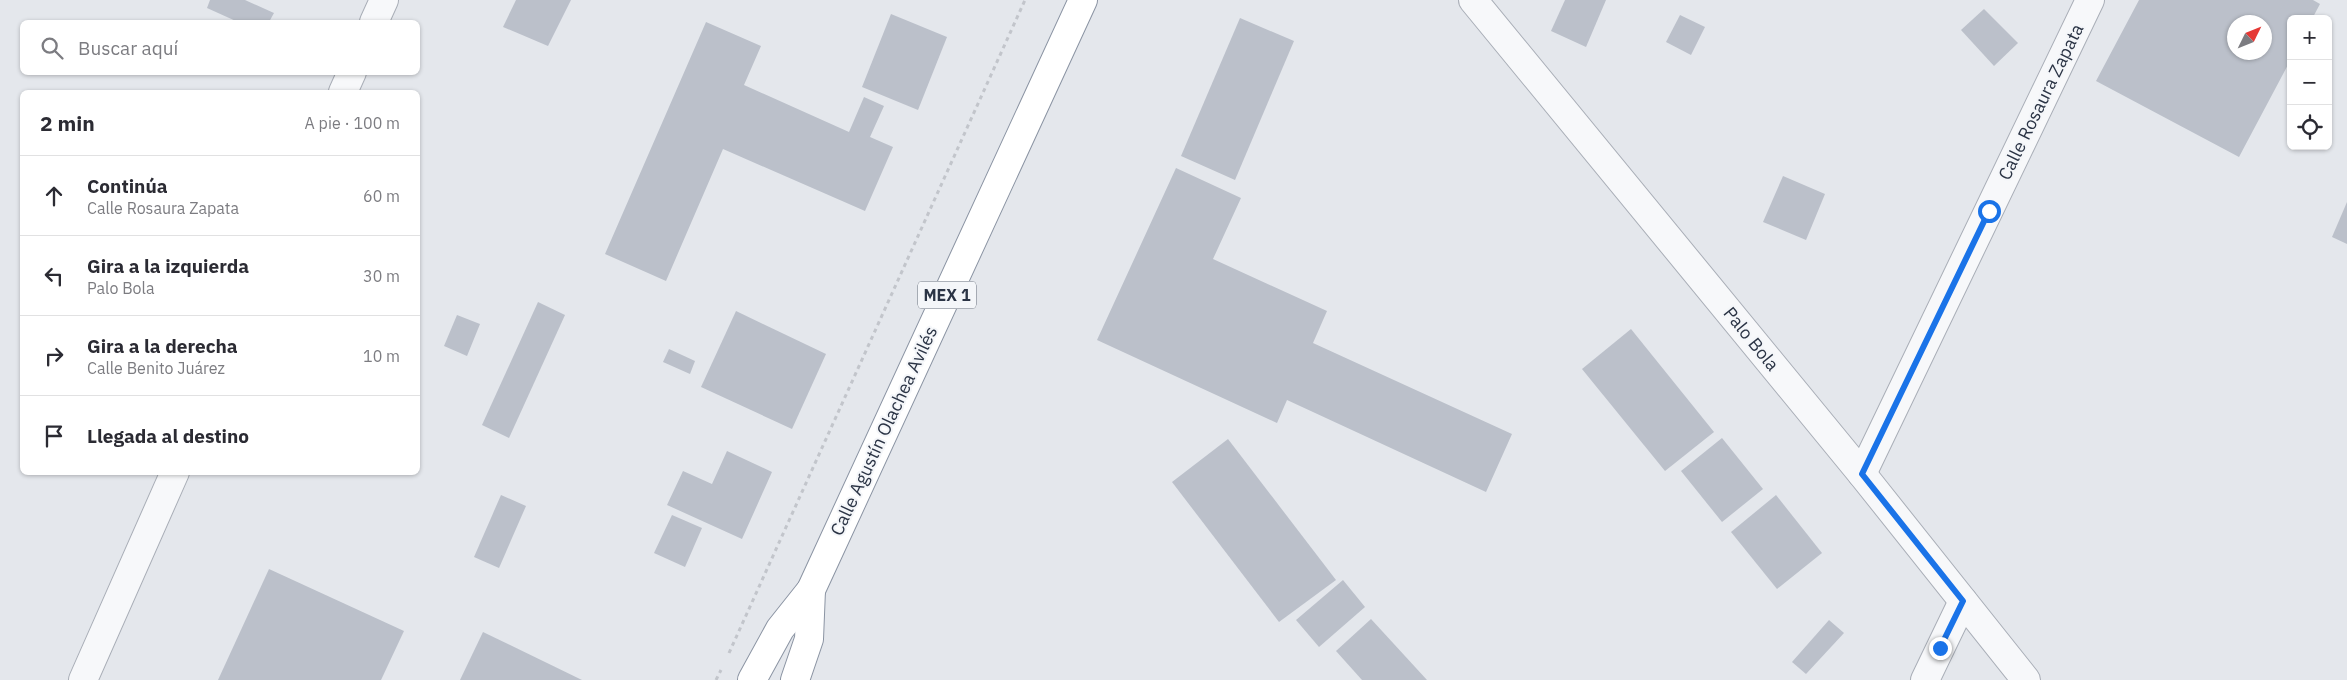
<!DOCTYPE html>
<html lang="es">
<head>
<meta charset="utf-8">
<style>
	body { margin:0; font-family:"IBM Plex Sans",sans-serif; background:#f2f2f3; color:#2b2b33 }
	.controls { position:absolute; right:15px; top:15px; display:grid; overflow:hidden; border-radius:8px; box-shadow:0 1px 4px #0004 }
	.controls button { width:45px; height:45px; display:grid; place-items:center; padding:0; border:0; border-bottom:1px solid #e1e1e2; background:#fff; color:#2b2b33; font:25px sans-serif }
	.compass { position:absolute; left:2227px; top:15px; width:45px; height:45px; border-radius:50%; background:#fff; box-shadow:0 1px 4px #0004; rotate:47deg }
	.stop { position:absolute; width:15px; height:15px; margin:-11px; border:4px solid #1a73e8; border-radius:50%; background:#fff }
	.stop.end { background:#1a73e8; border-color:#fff; box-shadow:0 1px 5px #0008 }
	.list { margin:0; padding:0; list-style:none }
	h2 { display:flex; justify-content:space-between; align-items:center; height:65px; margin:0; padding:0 20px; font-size:21px }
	h2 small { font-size:16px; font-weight:400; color:#7c7c81 }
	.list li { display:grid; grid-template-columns:32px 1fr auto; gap:15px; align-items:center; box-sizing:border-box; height:80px; padding:0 20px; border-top:1px solid #e1e1e2 }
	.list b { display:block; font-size:19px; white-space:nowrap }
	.list p { margin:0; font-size:16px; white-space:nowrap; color:#7c7c81 }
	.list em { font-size:16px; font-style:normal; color:#7c7c81 }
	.icon { flex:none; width:28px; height:28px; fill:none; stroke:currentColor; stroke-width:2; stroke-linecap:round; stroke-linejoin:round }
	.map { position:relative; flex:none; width:2347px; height:680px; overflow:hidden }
	.search { position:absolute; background:#fff; box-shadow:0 1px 4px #0004; left:20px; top:20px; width:400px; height:55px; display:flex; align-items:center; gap:12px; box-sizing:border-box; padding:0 18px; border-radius:8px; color:#7c7c81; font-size:19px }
	.panel { position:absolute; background:#fff; box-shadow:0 1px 4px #0004; left:20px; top:90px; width:400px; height:385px; border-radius:8px }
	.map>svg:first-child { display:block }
</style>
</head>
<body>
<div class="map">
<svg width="2347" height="680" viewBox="0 0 2347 680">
	<rect width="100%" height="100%" fill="#e4e7ec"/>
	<g fill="#bbc0ca" fill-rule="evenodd">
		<path d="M210,0H245L274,13L269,22H238L207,8Z"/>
		<path d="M516,0H571L548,46L503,27Z"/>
		<path d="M1565,0H1606L1586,47L1551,31Z"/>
		<path d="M2139,0H2313L2320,4L2312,19H2291V59L2239,157L2096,81ZM2234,22H2264V52H2234Z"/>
		<path d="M1984,9L2018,43L1994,66L1961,30Z"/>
		<path d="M891,14L947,37L918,110L862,87Z"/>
		<path d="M1680,15L1705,27L1691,55L1666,42Z"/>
		<path d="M1240,18L1294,41L1235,180L1181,156Z"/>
		<path d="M706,22L761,46L744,85L849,132L864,97L884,106L870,137L893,147L865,211L723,149L666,281L605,254Z"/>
		<path d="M1176,168L1241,198L1213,259L1327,311L1313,343L1512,434L1486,492L1287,400L1277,423L1097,340Z"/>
		<path d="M1783,176L1825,194L1806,240L1763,222Z"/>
		<path d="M2347,202V244L2332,237Z"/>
		<path d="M538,302L565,315L509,438L482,425Z"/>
		<path d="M736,311L826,354L792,429L701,387Z"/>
		<path d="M457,315L480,324L467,356L444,346Z"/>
		<path d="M1631,329L1714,432L1665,471L1582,369Z"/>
		<path d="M669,349L695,361L690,374L663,362Z"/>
		<path d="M1722,438L1763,489L1722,522L1681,471Z"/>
		<path d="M1228,439L1336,580L1279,622L1172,482Z"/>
		<path d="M727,451L772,472L742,539L667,505L683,471L712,484Z"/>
		<path d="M501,495L526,506L499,568L474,557Z"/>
		<path d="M1776,495L1822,553L1777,589L1731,532Z"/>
		<path d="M672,515L702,528L685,567L654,553Z"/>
		<path d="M269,569L404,631L381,680H218Z"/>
		<path d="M1343,580L1365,607L1319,647L1296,620Z"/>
		<path d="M1371,619L1427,680H1362L1336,651Z"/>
		<path d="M1829,620L1844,633L1806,674L1792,662Z"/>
		<path d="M483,632L582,680H460Z"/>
	</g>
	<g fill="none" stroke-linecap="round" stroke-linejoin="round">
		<g stroke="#a9aeb7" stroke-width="30">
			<g id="street">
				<path d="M1473,0L1862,474L2026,680"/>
				<path d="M374,22L384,0"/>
				<path d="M343,92L352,72"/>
				<path d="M1862,474L2090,0"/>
				<path d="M83,680L175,472"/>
				<path d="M1925,680L1963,601"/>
			</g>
		</g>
		<g stroke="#8b94a3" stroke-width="30">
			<g id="highway">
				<path d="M752,680L780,629L811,590L1083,0"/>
				<path d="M795,680L809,639L811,590"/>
			</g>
		</g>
		<g stroke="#c2c5cb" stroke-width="3" stroke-dasharray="4 4" stroke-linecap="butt">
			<path d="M729,653L1025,0"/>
			<path d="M716,680L721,670"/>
		</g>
		<use href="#street" stroke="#f7f8fa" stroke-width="28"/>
		<use href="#highway" stroke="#fff" stroke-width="28"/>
	</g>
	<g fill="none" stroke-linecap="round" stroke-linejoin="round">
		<path stroke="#1a73e8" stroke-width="6" d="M1940,648L1963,601L1862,474L1989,211"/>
	</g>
	<g text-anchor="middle" stroke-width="4" stroke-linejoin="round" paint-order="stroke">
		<rect fill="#f4f6f9" stroke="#676e7b" stroke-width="1" x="918" y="281.5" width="58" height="27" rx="4"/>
		<g font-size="16" font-weight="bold" fill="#2b3445">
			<text x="947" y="301">MEX 1</text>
		</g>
		<g font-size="18" fill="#2b3445" stroke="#f4f6f9">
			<text transform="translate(2041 102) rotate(-64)" y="6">Calle Rosaura Zapata</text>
			<text transform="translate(1751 339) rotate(51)" y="6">Palo Bola</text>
			<text transform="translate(884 431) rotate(-65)" y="6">Calle Agustín Olachea Avilés</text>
		</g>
	</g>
</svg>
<div class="controls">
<button>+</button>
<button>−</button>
<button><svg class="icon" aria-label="locate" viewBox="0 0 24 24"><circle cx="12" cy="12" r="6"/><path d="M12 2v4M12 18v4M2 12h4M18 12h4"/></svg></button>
</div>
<svg class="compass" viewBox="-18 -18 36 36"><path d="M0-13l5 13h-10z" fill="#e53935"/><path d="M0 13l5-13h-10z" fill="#7c7c81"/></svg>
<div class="stop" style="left:1989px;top:211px"></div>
<div class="stop end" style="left:1940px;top:648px"></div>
<div class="search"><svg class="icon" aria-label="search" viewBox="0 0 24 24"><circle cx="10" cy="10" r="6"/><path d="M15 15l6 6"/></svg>Buscar aquí</div>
<section class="panel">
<h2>2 min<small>A pie · 100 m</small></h2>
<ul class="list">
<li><svg class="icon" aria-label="ahead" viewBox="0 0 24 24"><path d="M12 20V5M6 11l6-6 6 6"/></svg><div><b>Continúa</b><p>Calle Rosaura Zapata</p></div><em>60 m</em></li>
<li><svg class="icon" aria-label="left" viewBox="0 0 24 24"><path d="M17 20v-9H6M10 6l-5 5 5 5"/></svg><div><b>Gira a la izquierda</b><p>Palo Bola</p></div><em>30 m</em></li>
<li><svg class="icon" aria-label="right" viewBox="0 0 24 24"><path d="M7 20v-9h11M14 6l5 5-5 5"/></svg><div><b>Gira a la derecha</b><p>Calle Benito Juárez</p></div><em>10 m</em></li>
<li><svg class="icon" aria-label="arrive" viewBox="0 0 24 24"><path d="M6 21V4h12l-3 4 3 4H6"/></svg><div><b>Llegada al destino</b></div></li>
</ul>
</section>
</div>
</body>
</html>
